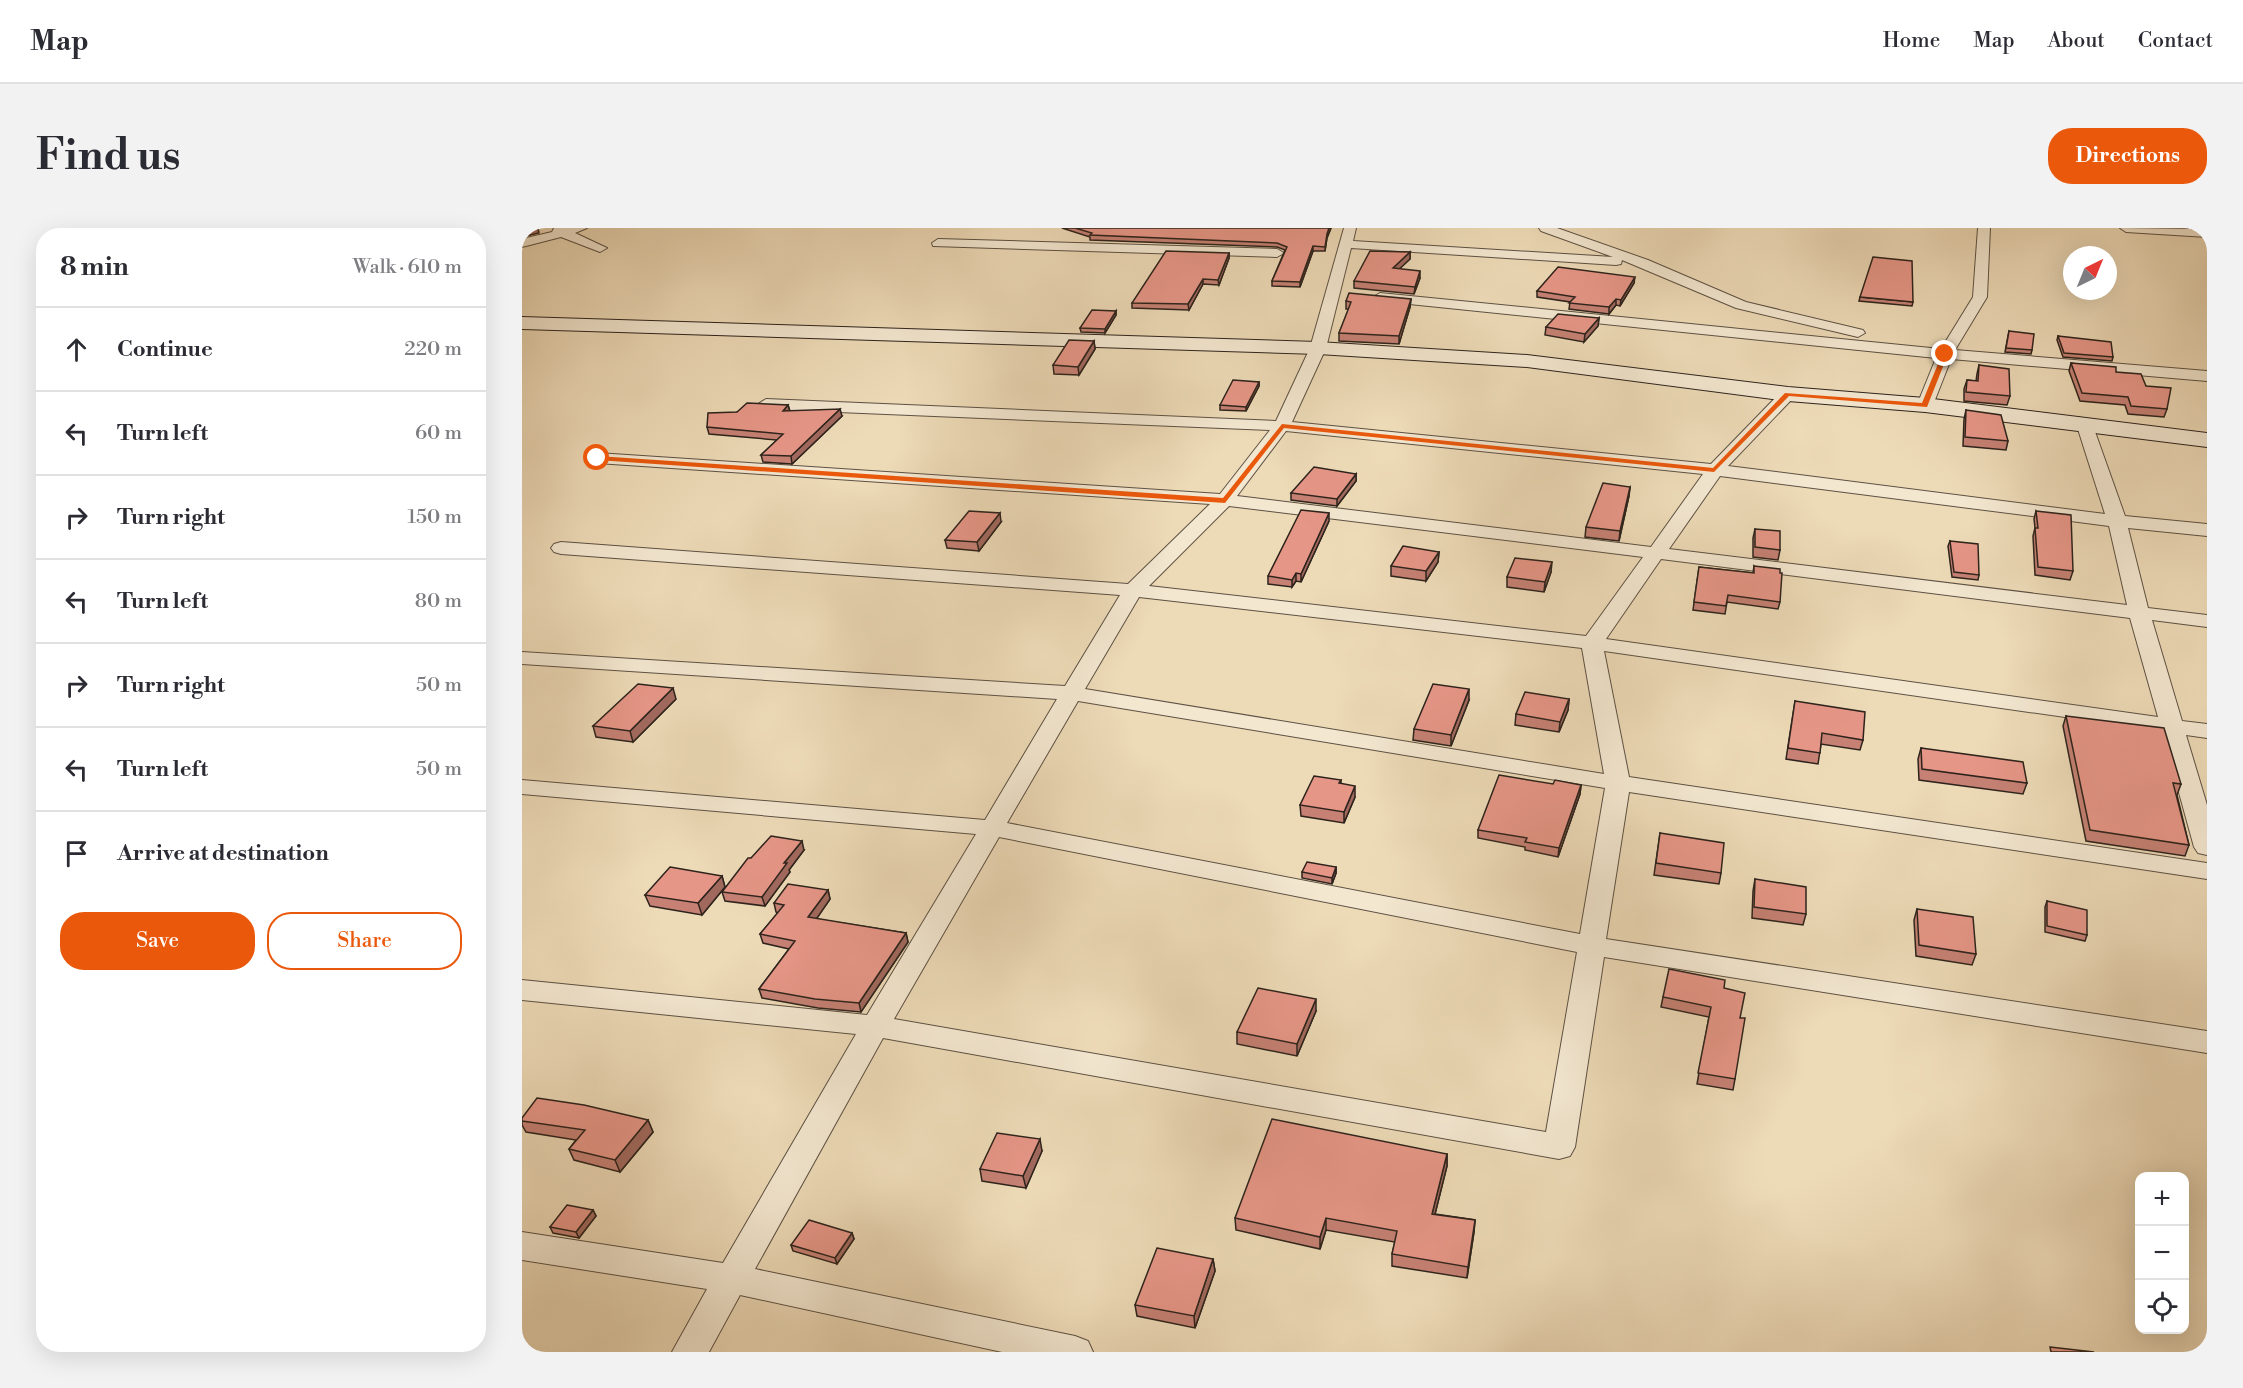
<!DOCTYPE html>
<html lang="en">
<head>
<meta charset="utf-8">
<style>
	body { margin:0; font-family:"Libre Bodoni",serif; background:#f2f2f3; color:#2b2b33 }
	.controls { position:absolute; right:18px; bottom:18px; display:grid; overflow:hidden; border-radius:12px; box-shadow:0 6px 24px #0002 }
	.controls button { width:54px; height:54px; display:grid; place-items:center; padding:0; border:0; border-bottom:2px solid #e1e1e2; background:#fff; color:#2b2b33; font:30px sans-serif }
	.compass { position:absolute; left:1541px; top:18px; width:54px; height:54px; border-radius:50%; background:#fff; box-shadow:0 6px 24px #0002; rotate:43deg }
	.stop { position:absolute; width:18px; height:18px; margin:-14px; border:4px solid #ea580c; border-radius:50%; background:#fff }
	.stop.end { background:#ea580c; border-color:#fff; box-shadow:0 2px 6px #0008 }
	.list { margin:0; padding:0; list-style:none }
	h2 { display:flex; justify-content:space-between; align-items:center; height:78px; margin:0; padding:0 24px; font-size:26px }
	h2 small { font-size:20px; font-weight:400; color:#7c7c81 }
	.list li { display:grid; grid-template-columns:39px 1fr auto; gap:18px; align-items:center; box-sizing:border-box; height:84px; padding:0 24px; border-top:2px solid #e1e1e2 }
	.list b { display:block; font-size:22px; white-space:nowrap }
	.list em { font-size:20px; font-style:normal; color:#7c7c81 }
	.actions { display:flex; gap:12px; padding:18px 24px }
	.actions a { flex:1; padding:14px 0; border:2px solid #ea580c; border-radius:24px; text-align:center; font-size:21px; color:#ea580c }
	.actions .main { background:#ea580c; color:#fff }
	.icon { flex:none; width:33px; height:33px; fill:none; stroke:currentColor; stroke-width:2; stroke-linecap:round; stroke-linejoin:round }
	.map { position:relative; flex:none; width:1685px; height:1124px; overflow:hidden; border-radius:24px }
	header { display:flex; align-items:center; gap:36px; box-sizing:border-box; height:84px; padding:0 30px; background:#fff; border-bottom:2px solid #e1e1e2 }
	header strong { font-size:28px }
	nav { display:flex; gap:33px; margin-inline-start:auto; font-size:21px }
	.intro { display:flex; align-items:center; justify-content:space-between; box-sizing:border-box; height:144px; padding:0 36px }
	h1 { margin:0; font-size:42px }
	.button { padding:15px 27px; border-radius:24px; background:#ea580c; color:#fff; font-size:21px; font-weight:700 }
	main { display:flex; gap:36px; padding:0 36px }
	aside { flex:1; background:#fff; border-radius:24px; box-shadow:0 6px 24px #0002 }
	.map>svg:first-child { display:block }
</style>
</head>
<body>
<header>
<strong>Map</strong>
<nav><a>Home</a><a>Map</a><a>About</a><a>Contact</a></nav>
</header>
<div class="intro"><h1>Find us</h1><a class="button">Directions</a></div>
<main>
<aside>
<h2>8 min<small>Walk · 610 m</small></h2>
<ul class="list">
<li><svg class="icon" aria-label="ahead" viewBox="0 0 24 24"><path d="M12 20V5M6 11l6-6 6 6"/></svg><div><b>Continue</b></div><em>220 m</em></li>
<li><svg class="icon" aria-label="left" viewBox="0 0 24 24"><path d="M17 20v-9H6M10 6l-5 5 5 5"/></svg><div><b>Turn left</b></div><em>60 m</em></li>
<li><svg class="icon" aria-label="right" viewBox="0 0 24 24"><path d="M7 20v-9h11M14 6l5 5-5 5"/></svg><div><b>Turn right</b></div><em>150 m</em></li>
<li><svg class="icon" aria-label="left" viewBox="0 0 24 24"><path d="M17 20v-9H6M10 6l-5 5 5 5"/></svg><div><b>Turn left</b></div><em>80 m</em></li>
<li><svg class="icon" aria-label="right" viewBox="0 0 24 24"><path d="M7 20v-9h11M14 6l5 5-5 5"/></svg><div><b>Turn right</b></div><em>50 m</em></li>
<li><svg class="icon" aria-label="left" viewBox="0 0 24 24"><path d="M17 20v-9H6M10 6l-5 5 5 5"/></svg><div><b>Turn left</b></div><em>50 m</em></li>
<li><svg class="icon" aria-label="arrive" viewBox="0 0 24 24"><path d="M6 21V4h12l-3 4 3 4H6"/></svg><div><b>Arrive at destination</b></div></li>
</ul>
<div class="actions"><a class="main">Save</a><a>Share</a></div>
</aside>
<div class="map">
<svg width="1685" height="1124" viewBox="0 0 1685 1124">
	<rect width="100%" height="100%" fill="#eddab7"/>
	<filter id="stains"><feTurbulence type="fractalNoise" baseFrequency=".00333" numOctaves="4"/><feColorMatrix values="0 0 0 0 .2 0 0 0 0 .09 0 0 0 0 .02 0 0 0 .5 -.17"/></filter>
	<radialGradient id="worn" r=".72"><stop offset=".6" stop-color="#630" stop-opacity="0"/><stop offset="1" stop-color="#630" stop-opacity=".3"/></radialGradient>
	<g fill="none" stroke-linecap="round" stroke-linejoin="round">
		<g stroke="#5d5143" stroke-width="2">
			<g id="minor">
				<path d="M32,0H65L53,5L85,20L78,24L39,9L0,19V11L30,4Z"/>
				<path d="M822,0H834L831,13L1091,29L1019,3L1017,0H1035L1126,32L1224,74L1341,102L1343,105L1336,109L1214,80L1100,32L1099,36L1094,37L829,20L804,120L770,194L1189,236L1260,163L1266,161L1274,166L1272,169L1206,238L1583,286L1555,198L1563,193L1571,198L1603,288L1685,296V308L1606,300L1626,380L1685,387V399L1630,392L1660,493L1685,496V510L1664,507L1685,577V627L1676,625L1672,619L1640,503L1082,423L1107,549L1685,635V651L1107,564L1084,711L1685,803V825L1082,729L1053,919L1048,928L1037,931L361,810L233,1041L553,1108L566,1113L571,1124H480L218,1067L187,1124H150L185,1061L0,1032V1004L201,1035L334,806L0,772V752L345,787L454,606L0,566V552L463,592L535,471L0,436V424L543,458L598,367L39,326L32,324L29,320L32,316L39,314L606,356L688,276L75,235L69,234L66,230L69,226L75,225L698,266L748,202L244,181L236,176L244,171L754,193L788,120ZM764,203L1181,246L1129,319L715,268ZM1198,248L1587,298L1605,377L1147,321ZM707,278L1121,329L1064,408L627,358ZM1139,331L1608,390L1636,489L1084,411ZM617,369L1060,420L1082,546L563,461ZM556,473L1083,560L1058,706L485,595ZM477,609L1055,724L1024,904L372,791Z"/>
				<path d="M1456,0H1468L1465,69L1433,122L1685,143V153L1429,131L1411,177L1403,182L1395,177L1414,130L858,73L851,69L858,65L1419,121L1451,69Z"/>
				<path d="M1598,0L1685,1V9L1604,4Z"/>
				<path d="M416,11L755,21L762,25L755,29L411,18L410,15Z"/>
			</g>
		</g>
		<g stroke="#2d231c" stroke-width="2">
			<path id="secondary" d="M0,89L796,114L1005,127L1266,159L1403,170L1685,205V219L1403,184L1266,173L1005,139L796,126L0,101Z"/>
		</g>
		<use href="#minor" fill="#f3e7d0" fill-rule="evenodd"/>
		<use href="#secondary" fill="#f3e7d0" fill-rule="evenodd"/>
	</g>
	<g fill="#c68174" stroke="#2d231c" stroke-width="1.5">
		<path d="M540,0H809L805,10L803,23H791L778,59L750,58V53L763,22L755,19L568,12V9Z"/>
		<path d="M888,24V31L877,41L898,50L892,66L832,60V53Z"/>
		<path d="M707,25V30L697,57L681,56L667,82L610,80V75Z"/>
		<path d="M1112,55L1098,78L1094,77L1087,86L1047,81L1048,74L1015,69V63Z"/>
		<path d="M1338,69L1391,74L1390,78L1337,73Z"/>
		<path d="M889,71L888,79L877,116L817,113V105L827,81H824V73Z"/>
		<path d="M594,83V87L583,105L559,104L558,100Z"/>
		<path d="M1077,90L1076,98L1062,114L1023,107L1024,99Z"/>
		<path d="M1487,103L1510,122L1509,126L1483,124Z"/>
		<path d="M1536,108L1591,129L1590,133L1541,129L1535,112Z"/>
		<path d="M572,113L573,121L557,147L532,146L531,137Z"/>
		<path d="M1549,135L1594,144L1624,158L1645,181L1642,189L1606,186L1603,177L1558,173L1547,143Z"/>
		<path d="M1457,137L1488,168L1485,177L1442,173V161L1445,152L1454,153L1455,146Z"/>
		<path d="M737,154V158L724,183L698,182V177Z"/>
		<path d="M266,177L268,183L320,188L270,236L241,234L239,227L255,212L187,206L185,199L215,184Z"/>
		<path d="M1444,182L1486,213L1484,222L1441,218L1442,191Z"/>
		<path d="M834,246V253L815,278L769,272V265Z"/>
		<path d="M1108,259L1107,268L1097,313L1063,309L1064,299Z"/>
		<path d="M1514,283L1551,343L1548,352L1513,347L1511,308L1513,300L1512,291Z"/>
		<path d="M807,293L779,354L774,353L770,359L746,356V348Z"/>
		<path d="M479,294L457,323L425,320L423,312Z"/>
		<path d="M1233,301L1258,322L1256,332L1231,329V310Z"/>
		<path d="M1428,313L1457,347L1456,352L1430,349L1426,318Z"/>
		<path d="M917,324L916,334L904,353L869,348V338Z"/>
		<path d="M1232,338L1258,374L1256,381L1205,374L1203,386L1171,382L1177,339L1231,345Z"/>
		<path d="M1029,344L1022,364L985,359V349Z"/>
		<path d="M154,471L111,514L74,509L71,498Z"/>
		<path d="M1047,471L1046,482L1037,504L993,497L994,486Z"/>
		<path d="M947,472L929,518L891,512L892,501Z"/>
		<path d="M1273,473L1341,512L1338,522L1299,516L1296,536L1264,531Z"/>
		<path d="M1544,488L1659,556L1655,567L1667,617L1663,628L1564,613L1541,498Z"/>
		<path d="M1399,520L1505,555L1501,566L1397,552L1396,531Z"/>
		<path d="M819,552V556L833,569L822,595L779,588L778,577Z"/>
		<path d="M1031,556L1059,557L1058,566L1036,629L1003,622V619L956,610V602Z"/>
		<path d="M1138,605L1199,645L1197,656L1132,647Z"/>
		<path d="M282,622L267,642L268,644L243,678L203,673L200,664L229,630Z"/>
		<path d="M814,639V645L810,656L780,650V644Z"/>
		<path d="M200,648L203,659L180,687L128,678L123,667Z"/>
		<path d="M1233,651L1284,686L1281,697L1230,690L1231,663Z"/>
		<path d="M306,662L308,671L294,691L384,705L386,714L339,784L296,780L240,770L237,761L267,721L241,715L238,706L256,685L254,684L252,675Z"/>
		<path d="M1525,673L1565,707L1563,713L1523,704V679Z"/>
		<path d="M1395,681L1454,726L1450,737L1394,728L1392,692Z"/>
		<path d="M1202,760L1218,790L1213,851L1211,862L1175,856L1187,789L1139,779L1141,769Z"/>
		<path d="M794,783L775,828L715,816V804Z"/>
		<path d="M126,892L131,904L98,944L52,932L47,921L54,912L4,904L0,897V893Z"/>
		<path d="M520,923L504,960L460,953L458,941Z"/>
		<path d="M925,926V938L913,986L953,992L952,1004L945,1050L870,1038V1026L873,1014L804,1002L798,1021L714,1002L713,990Z"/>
		<path d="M71,982L74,988L57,1010L31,1005L28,999Z"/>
		<path d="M330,1005L332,1011L315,1036L271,1023L269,1017Z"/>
		<path d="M691,1031L693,1043L673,1100L615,1088L613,1077Z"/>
	</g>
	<g fill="#a1695e" stroke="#2d231c" stroke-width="1.5">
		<path d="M12,0H16L17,5L0,9V3Z"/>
		<path d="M807,0H809L805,10L803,23L805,6Z"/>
		<path d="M791,18V23L778,59V54Z"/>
		<path d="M888,24V31L871,47V40Z"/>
		<path d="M707,25V30L697,57L696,52Z"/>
		<path d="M898,43V50L892,66L893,59Z"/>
		<path d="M1113,49L1112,55L1098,78L1099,72Z"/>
		<path d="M681,51V56L667,82L666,76Z"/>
		<path d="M889,71L888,79L877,116V108Z"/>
		<path d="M1094,71V77L1087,86V79Z"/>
		<path d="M594,83V87L583,105V101Z"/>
		<path d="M1077,90L1076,98L1062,114L1063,106Z"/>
		<path d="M572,113L573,121L557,147L556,139Z"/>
		<path d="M737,154V158L724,183V179Z"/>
		<path d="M266,177L268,184L261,183Z"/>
		<path d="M318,181L320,188L270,236L269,228Z"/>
		<path d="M834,246V253L815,278V271Z"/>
		<path d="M1108,259L1107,268L1097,313L1098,303Z"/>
		<path d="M478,285L479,294L457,323L455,314Z"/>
		<path d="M807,285V293L779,354V346Z"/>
		<path d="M917,324L916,334L904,353V343Z"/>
		<path d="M1030,334L1029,344L1022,364L1023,354Z"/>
		<path d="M774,345V353L770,359V352Z"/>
		<path d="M151,460L154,471L111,514L108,503Z"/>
		<path d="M947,461V472L929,518V507Z"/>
		<path d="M1047,471L1046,482L1037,504L1038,494Z"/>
		<path d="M1059,557L1058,566L1036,629L1037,620Z"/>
		<path d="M833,558V569L822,595V584Z"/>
		<path d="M280,613L282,622L267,642L268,644L243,678L240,669L262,635Z"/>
		<path d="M814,639V645L810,656V650Z"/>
		<path d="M200,648L203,659L180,687L176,675Z"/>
		<path d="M306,662L308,671L289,699L286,689Z"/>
		<path d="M384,705L386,714L339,784L337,775Z"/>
		<path d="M794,771V783L775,828V816Z"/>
		<path d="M126,892L131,904L98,944L93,932Z"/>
		<path d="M518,911L520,923L504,960L501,948Z"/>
		<path d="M925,926V938L910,998V986Z"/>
		<path d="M71,982L74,988L57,1010L54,1004Z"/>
		<path d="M804,990V1002L798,1021V1009Z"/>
		<path d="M953,992L952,1004L945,1050L946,1039Z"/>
		<path d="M330,1005L332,1011L315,1036L313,1030Z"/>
		<path d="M691,1031L693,1043L673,1100L672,1088Z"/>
	</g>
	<g fill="#e69687" stroke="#2d231c" stroke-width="1.5">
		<path d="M0,0H12L0,3Z"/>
		<path d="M553,0H807L805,6L803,19L791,18L778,54L750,53L765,19L755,15L568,7L570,5Z"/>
		<path d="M644,23L707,25L696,52L681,51L666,76L610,75Z"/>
		<path d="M848,23L888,24L871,40L898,43L893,59L832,53Z"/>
		<path d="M1351,29L1390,33L1391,74L1338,69Z"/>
		<path d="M1036,39L1113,49L1099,72L1094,71L1087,79L1047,75L1053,69L1015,63Z"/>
		<path d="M827,65L889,71L877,108L817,105L829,74L824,73Z"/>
		<path d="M570,82L594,83L583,101L558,100Z"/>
		<path d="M1036,86L1077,90L1063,106L1024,99Z"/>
		<path d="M1487,103L1512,106L1510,122L1484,120Z"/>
		<path d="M1536,108L1589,114L1591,129L1542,125Z"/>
		<path d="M547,112L572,113L556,139L531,137Z"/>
		<path d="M1549,135L1594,139V144L1619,146L1624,158L1649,160L1645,181L1609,178L1606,169L1560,165Z"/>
		<path d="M1457,137L1487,141L1488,168L1444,164L1445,152L1456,153Z"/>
		<path d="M711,152L737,154L724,179L698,177Z"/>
		<path d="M225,175L266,177L261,183L318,181L269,228L239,227L261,206L185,199L186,185L215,184Z"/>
		<path d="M1444,182L1479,187L1486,213L1443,209Z"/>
		<path d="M792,239L834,246L815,271L769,265Z"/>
		<path d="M1081,255L1108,259L1098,303L1064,299Z"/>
		<path d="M779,282L807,285L779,346L774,345L770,352L746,348Z"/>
		<path d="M447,283L478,285L455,314L423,312Z"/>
		<path d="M1514,283L1549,287L1551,343L1516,339L1513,300H1516Z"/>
		<path d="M1233,301L1258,303V322L1233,319Z"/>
		<path d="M1428,313L1456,316L1457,347L1432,344Z"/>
		<path d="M881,318L917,324L904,343L869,338Z"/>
		<path d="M993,330L1030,334L1023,354L985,349Z"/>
		<path d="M1232,338L1258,341V345H1260L1258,374L1206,367L1204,378L1172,374L1177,339L1232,345Z"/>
		<path d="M116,456L151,460L108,503L71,498Z"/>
		<path d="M911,456L947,461L929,507L892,501Z"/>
		<path d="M1003,464L1047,471L1038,494L994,486Z"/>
		<path d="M1273,473L1343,484L1341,512L1300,505L1298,525L1266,520Z"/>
		<path d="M1544,488L1642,500L1659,556L1651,555L1667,617L1568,602Z"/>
		<path d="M1399,520L1501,534L1505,555L1400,541Z"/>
		<path d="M977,547L1031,556L1033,552L1059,557L1037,620L1003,614L1005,610L956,602Z"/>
		<path d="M792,548L819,552L817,555L833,558L822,584L778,577Z"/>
		<path d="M1138,605L1202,615L1199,645L1134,635Z"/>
		<path d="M249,608L280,613L262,635H265L240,669L200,664L226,630H229Z"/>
		<path d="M785,634L814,639L810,650L780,644Z"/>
		<path d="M148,639L200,648L176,675L123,667Z"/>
		<path d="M1233,651L1284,659V686L1232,679Z"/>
		<path d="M266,656L306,662L286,689L384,705L337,775L293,771L237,761L273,713L238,706L262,677L252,675Z"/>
		<path d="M1525,673L1565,682V707L1525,698Z"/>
		<path d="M1395,681L1451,689L1454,726L1397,717Z"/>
		<path d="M1147,741L1203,752L1202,760L1223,765L1218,790H1223L1213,851L1176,845L1189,779L1141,769Z"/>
		<path d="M736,760L794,771L775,816L715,804Z"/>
		<path d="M15,870L62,877L126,892L93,932L47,921L63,902L0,893V890Z"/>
		<path d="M750,891L925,926L910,986L953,992L946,1039L870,1026L875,1003L804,990L798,1009L713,990Z"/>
		<path d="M475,905L518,911L501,948L458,941Z"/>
		<path d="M45,977L71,982L54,1004L28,999Z"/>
		<path d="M287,992L330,1005L313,1030L269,1017Z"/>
		<path d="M635,1020L691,1031L672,1088L613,1077Z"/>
		<path d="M1528,1119L1572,1124H1529Z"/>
	</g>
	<path fill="#ea580c" d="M1423,125L1426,126L1405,179L1267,168L1192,244L762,200L703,275L75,232L72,230L75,228L701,270L760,196L1191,240L1263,165L1400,175L1420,126Z"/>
	<rect width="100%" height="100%" filter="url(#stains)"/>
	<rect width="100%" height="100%" fill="url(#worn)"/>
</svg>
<div class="controls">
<button>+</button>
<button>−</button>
<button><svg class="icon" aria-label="locate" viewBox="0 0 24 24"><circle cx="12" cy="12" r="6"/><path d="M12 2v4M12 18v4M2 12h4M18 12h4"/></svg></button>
</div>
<svg class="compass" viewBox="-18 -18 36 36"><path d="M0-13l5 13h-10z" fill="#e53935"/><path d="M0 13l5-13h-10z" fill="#7c7c81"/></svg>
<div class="stop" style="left:75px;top:230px"></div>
<div class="stop end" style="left:1423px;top:126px"></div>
</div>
</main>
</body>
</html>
